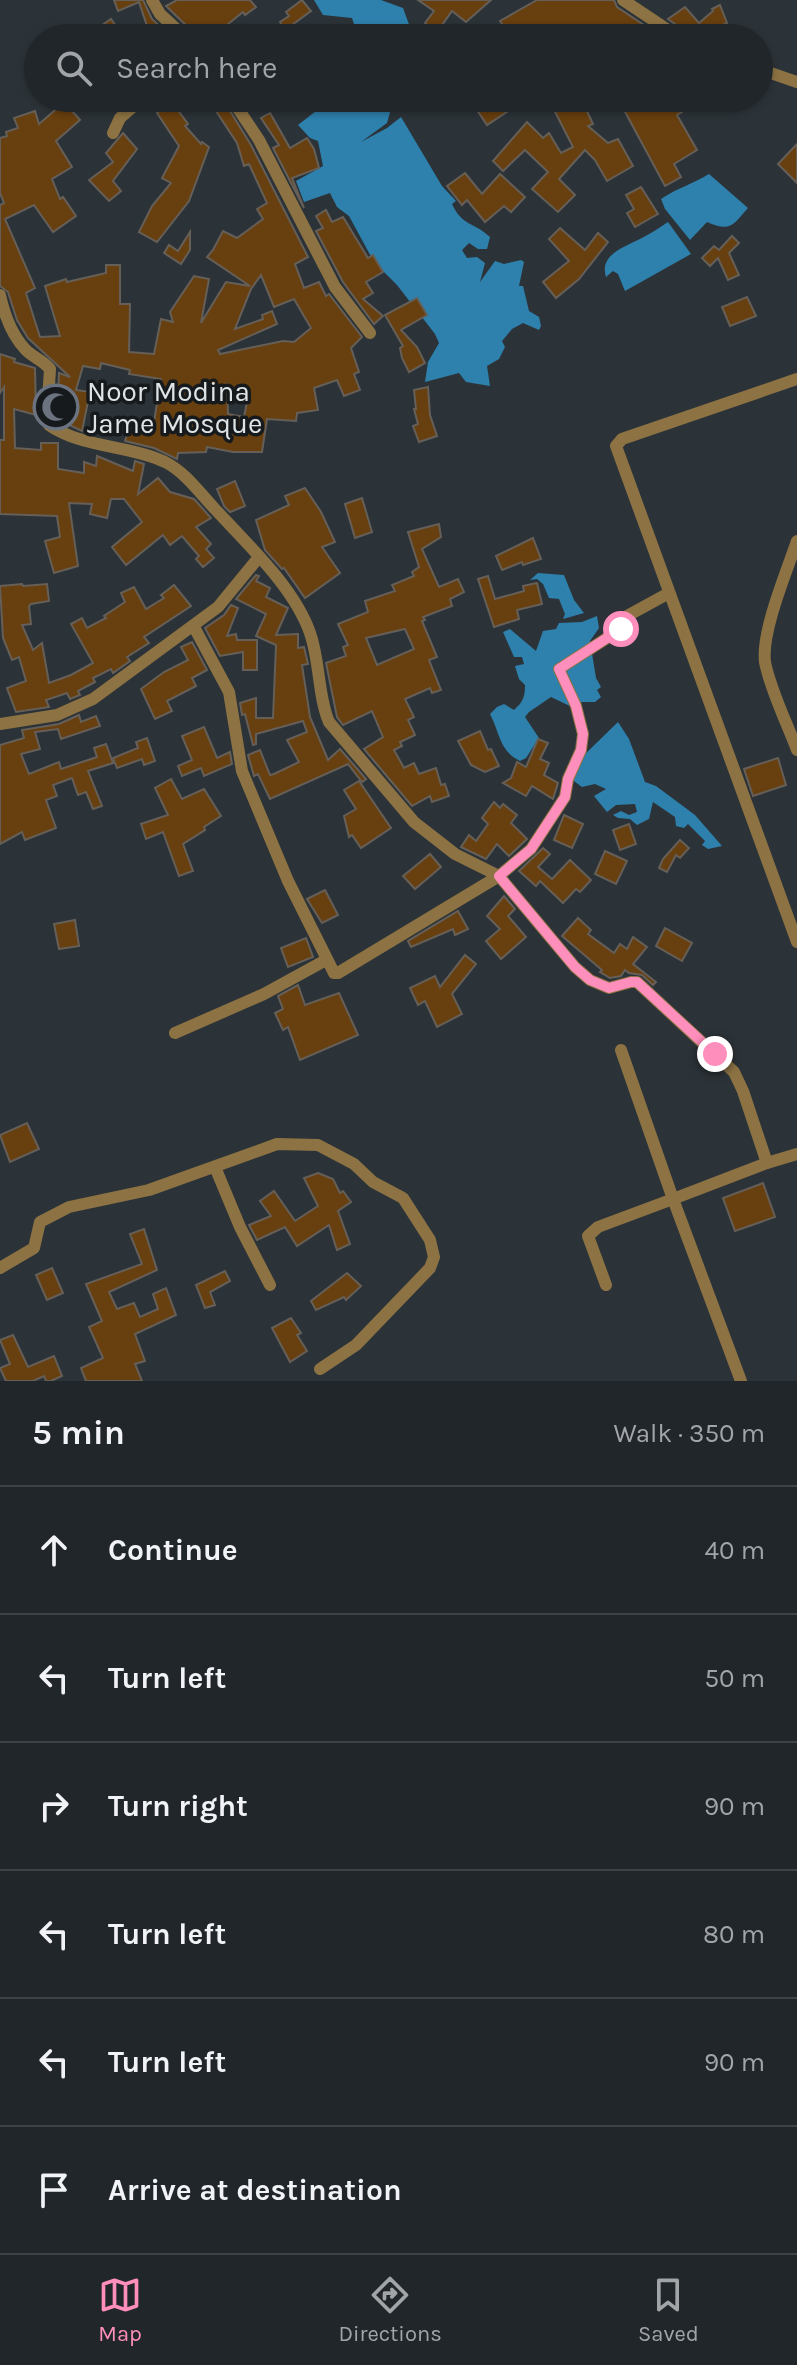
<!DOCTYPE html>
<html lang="en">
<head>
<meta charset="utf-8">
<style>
	body { margin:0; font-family:Karla,sans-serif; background:#292e32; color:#f1f3f6 }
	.stop { position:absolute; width:24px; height:24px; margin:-18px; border:6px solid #fe8ebb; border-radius:50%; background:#fff }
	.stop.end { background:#fe8ebb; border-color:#fff; box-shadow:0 2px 8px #0008 }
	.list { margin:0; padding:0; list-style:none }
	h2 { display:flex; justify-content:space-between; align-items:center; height:104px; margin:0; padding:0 32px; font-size:34px }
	h2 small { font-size:26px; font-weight:400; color:#a2a5a8 }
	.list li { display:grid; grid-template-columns:52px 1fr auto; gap:24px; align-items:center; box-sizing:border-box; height:128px; padding:0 32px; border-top:2px solid #3e4347 }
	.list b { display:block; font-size:30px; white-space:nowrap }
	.list em { font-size:26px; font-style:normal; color:#a2a5a8 }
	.icon { flex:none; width:44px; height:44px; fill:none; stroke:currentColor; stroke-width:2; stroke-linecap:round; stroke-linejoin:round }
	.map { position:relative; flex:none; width:797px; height:1381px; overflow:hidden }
	.search { position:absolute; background:#21262a; box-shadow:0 2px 6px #0004; left:24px; right:24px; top:24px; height:88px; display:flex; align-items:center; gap:20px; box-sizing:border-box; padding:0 28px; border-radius:44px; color:#a2a5a8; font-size:30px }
	.sheet { height:872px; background:#21262a }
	nav { display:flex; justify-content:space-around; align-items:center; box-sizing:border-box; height:112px; border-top:2px solid #3e4347; background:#21262a; font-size:22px; color:#a2a5a8 }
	nav a { display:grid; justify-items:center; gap:4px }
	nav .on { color:#fe8ebb }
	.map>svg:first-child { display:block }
</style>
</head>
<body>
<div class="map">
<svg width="797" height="1381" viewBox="0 0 797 1381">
	<rect width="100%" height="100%" fill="#2c3338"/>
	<g fill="#2e80ad">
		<path d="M314,0H381L403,8L414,38H345L356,30L352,18L323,15Z"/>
		<path d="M320,98H394L387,123L361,142L387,128L401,117L442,186L456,201L452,204C462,226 474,222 490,237L487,249H478L469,243L462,250L467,258L477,257L485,263L480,282L495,261L504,264L521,260L524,262L519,286H523L529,311L539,317L541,326L539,330L523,323L512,329L502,341L505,347L499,359L487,366L490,386L466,382L459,373L425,382L428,362L439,343L435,334L397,285L374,262L349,216L337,207L330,193L304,202L296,181L323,166L318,141L310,138L298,125L325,104Z"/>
		<path d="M709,174L748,208C732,226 731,232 707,222L690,240L665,209L661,199C679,187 691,185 709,174Z"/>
		<path d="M668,222L691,254L625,291L618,274L613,271L606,277C599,255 624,247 640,239C650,234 659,228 668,222Z"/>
		<path d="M538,573L564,575L574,600L584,613L563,619L565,614L559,599L549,598L543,584L537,579L530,580Z"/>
		<path d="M597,616L599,628L590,641L596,678L601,687L597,690L601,697L595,702H582L572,707L551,697L529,712L525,717L539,738L526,758L520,761C499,751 500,733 490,714L497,707L504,704L514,710C523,702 525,697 525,685L519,679L515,666L524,664L522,657H514L503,632L510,629L536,651L543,631L556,629L559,623L582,622Z"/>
		<path d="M618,722L629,739L645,782L656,786L695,815L722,846L708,849L702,845L705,841L688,824L684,828L676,826L675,817L653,802L649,819L637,825L630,819L618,818L613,815L621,811L629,815L637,812L635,804L616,805L607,812L594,796L606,789L595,784L582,787L570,778L580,759Z"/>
	</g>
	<g fill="#683f0e" stroke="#655f58" stroke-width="2" fill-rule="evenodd">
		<path d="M114,0H143L152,19L168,34L162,38H135L148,29L139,2L118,11Z"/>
		<path d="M177,0H250L256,7L245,15L243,12L217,33L222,38H195L192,31L166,6Z"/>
		<path d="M302,0L311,11L285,30L280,22L289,16L286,12Z"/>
		<path d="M418,0H491L466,22L452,11L437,32L425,23L434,11Z"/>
		<path d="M537,0H614L617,7L650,29V33L653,31L661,36L566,38L564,33L555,38H488L504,27L500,21Z"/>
		<path d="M720,5L727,23L708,32L713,38H706L691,28L686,32L668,19L685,7L699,23L713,11L712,9Z"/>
		<path d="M111,19L124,38H100L95,30Z"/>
		<path d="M69,98H89L73,112L80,120L56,141L72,167L52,179L60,199L63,197L76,216L53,232L34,205L5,219L35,288L26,293L40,337L60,336L45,286L66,279L67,282L106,273V265H120V304H130L129,352L154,354L161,319L173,322L170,312L194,276L209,279L201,323L226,282L250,286L207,257L213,250L223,231L237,238L263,219L257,209L267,203L249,164L244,166L237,143L212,105L214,103L208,98H222L251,145L308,257L295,264L304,288L319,282L326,296L329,294L362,337L351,348L359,372L354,374L360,390L344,396L337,380L314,388L318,410L297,413L296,421L267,419L262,452H233L207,447L206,452L178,453L177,459L154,448L125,441L129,428L152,434L161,379L129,374L130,370L101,363L100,369L83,366L76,390L90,392L82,431L57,419L59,373L70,377L28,338L17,320L8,292L0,286V205L4,203L0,193V138L7,136L6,132L18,128L14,118L35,111L39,124ZM261,275L274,307L294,299L311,328L294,342L283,341L220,354L218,350L277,324L272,311L262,315L263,319L235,329L251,289ZM227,384L248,397L244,417L228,414Z"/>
		<path d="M478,98H541L522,109L519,104L487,125L475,107L482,102Z"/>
		<path d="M548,98H591L594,106L586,109L593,124L588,126L608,143L618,139L633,166L607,181L595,160L585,150L559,179L575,195L558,212L532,189L548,172L525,150L503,171L493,161L527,122L543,138L549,133L561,153L573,147Z"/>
		<path d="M637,98H705L677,115L697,150L674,164L681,177L665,186L624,110L639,102Z"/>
		<path d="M172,102L188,124L185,126L201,144L202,142L209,147L189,201L157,242L139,232L152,206L171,183L162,178L179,146L157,113Z"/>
		<path d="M270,113L290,148L307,138L314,149L319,168L292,178L304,208L273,148L279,145L261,118Z"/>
		<path d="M123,133L137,149L113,181L121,191L109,201L89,180L113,162L106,153Z"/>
		<path d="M797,144V183L778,164Z"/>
		<path d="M465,173L482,194L500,174L525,197L511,212L504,206L485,222L467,200L462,205L447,186Z"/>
		<path d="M641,187L658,214L635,227L627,213L634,209L626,195Z"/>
		<path d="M326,210L332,222L343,217L368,258L373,255L383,272L366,282L373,293L363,299L383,316L374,324L343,282L316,231L323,228L316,216Z"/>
		<path d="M560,228L585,250L598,233L608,242L579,279L556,298L543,282L569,261L549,239Z"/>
		<path d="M190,232V250L181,264L164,253L169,245L178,251Z"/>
		<path d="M732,236L739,243L729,253L739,275L728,280L718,258L710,266L702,258L714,246L719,250Z"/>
		<path d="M747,297L756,316L730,326L722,307Z"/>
		<path d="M417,298L427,315L401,330L417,347L425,363L409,372L402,358L400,348L403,346L385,315Z"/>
		<path d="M0,354L15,359L14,362L35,368L36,415L14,409L15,448L41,450V443H58V469L84,473V462L96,466L97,456L133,471L135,461L144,464L138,494L158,478L170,492L194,499L211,518L196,527L211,544L206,549L214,558L203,567L196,559L199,556L182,536L170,545L163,535L126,565L112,547L142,522L124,499H111L107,518L90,514L92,504L69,503L78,566L54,573L45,541L60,537L57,516L0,514V440H4V387L0,393Z"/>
		<path d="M428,387L430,415L437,436L419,442L413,426L418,424L414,409H416L414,390Z"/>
		<path d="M235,481L245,506L230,512L224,506L217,489Z"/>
		<path d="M305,488L321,512L335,542L322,547L340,573L305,598L284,568L282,569L265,550L256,520L289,505L285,496Z"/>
		<path d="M362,498L372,532L355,538L345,504Z"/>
		<path d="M439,524L441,537L422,549L439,587L458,579L464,592L450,599L452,606L423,617L425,620L422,621L437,657L429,660L441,690L432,693L430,688L405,699L414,717L408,720L415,735L400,742L402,746L394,750L404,768L414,763L419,774L436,768L441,785L445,784L449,796L432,802L430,796L412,806L364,749L383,737L372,711L343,725L337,717L326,663L346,656L343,647L348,645L338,624L368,612L365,601L395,591L392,585L414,576L412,572L419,567L408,532ZM405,629L414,649L377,665L366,638Z"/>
		<path d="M533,538L541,559L523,565L522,562L502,570L496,556Z"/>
		<path d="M256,575L259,576L256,581L270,588L266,597L288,608L276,635L298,634V648L304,647L308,664L302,665L310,717L328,760L340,749L366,779L362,782L348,764L270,799L258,774L254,776L248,755L260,750L270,775L274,774L299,762L287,740L307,732L303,721L256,734V744L253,745L245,714L242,715L240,703L256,698V718H273L276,645L256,636L266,614L236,599Z"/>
		<path d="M488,576L495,599L524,591L523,586L537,583L542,604L517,610L519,619L494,627L478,579Z"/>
		<path d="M22,584L23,586L47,584L49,601L31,604L29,606L31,624L22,625L33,650L42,643L49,683L71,675L93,663L71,624L82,618L87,628L106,618L104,616L125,602L121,593L134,587L146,609L164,598L161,595L174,585L191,606L144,637L149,643L127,657L130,661L113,673L111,669L93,678L95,682L78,691L80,695L70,699L67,693L46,700L49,707L16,712L7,688L26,681L19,657L12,660L3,638L0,586Z"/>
		<path d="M231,605L238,608L227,636L236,634L237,640H257V670H243V652L220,656L205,628L224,615Z"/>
		<path d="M192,642L207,670L192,678L196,686L167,701L172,711L155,719L141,689L164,672L188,660L181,647Z"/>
		<path d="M79,715L81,722L96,716L100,726L61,739L58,729L35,732L40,749L21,754L29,774L59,762L61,769L97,757L94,748L106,744L113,763L88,771L102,806L93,809L86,792L78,795L72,778L53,785L57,796L46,800L56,828L25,840L22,832L0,844V745L24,738L22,730L59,724Z"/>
		<path d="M204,727L217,758L230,752L232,764L204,776L201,768L182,776L178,766L192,760L182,736Z"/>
		<path d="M480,731L488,750L491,749L499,766L485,772L471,765L458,741Z"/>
		<path d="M147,738L155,761L144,765L142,759L117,768L113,758L138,748L136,742Z"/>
		<path d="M538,739L548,743L540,759L549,763L544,775L558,783L553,799L532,786L526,796L503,783L511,778L517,762L526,767Z"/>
		<path d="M778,758L786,785L753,796L744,769Z"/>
		<path d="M171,779L182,799L204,789L221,816L204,827L205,830L183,844L193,871L179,876L163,832L146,839L141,824L168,815L155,788Z"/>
		<path d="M359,781L391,828L361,848L352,835L349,837L344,816L356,809L344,790Z"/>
		<path d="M494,802L500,808L503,804L517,815L511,823L527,839L509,856L497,844L486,859L461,847L469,835L476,841L488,824L482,818Z"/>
		<path d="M564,815L583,824L572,848L554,840Z"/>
		<path d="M629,824L636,844L620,850L613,830Z"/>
		<path d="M680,840L689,848L680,858L676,855L667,872L659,868L663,859Z"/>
		<path d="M543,848L550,854L538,867L552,879L570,860L591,880L580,892L576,889L563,903L540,881L536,886L519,871Z"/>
		<path d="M605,851L627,861L616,884L595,874Z"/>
		<path d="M430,854L441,867L415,889L403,876Z"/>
		<path d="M325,890L338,915L322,923L307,899Z"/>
		<path d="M504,896L515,909L508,916L526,937L501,959L486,941L500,929L487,916Z"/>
		<path d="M458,911L468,929L455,935L453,929L411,947L408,941Z"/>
		<path d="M578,918L591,930L588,934L614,953L620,944L627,949L633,937L647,947L633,964L656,982L653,985L642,975L629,973L625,970L621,976L610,978L600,972L602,970L562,936Z"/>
		<path d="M75,920L79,946L59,949L54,924Z"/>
		<path d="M665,928L692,943L682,961L656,946Z"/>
		<path d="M306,938L313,957L288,967L281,948Z"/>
		<path d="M465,955L476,964L452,994L462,1014L437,1027L425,1001L418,1005L410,988L435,976L440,987Z"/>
		<path d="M298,985L305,1005L339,993L358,1035L300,1060L288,1027L283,1030L275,1013L283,1009L278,996Z"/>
		<path d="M27,1123L39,1149L10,1162L0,1135Z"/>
		<path d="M318,1173L333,1179L340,1193L343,1191L351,1202L338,1211L350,1244L337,1250L329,1225L297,1246L285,1227L257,1240L249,1225L271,1216L260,1201L274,1191L295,1221L318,1206L304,1178Z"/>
		<path d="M763,1183L775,1217L735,1231L723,1198Z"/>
		<path d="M144,1229L157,1270L109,1292L117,1309L134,1303L140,1317L158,1309L153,1294L166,1288L176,1315L135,1334L145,1361L135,1364L142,1381H86L81,1368L103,1358L89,1327L102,1321L86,1284L142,1264L130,1234Z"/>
		<path d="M52,1268L63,1293L47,1300L36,1275Z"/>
		<path d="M225,1271L230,1281L210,1292L215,1305L205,1308L196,1285Z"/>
		<path d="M347,1273L361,1286L346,1300L344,1297L316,1310L311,1301Z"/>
		<path d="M291,1318L301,1333L297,1335L307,1351L290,1362L272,1328Z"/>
		<path d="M13,1335L28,1367L54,1356L62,1376L51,1381H46L44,1376L33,1381H6L0,1368L10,1364L0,1340Z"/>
	</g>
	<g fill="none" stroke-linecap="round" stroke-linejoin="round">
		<g stroke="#8d7343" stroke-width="12">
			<path d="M152,0L160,14L186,38"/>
			<path d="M623,0L680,38"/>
			<path d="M759,69L797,82"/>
			<path d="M231,98L259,140L335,287L370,333"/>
			<path d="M113,133L120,118L143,98"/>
			<path d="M0,295C4,313 12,335 25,349C32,357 43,360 50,369L47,416L49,425C82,448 129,445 165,462C185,472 199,492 214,508C247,544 294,587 310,633C320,661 318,697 329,722L414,822L455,854L499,876L575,967L590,980L609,988L631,982H637L734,1072L743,1091L767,1163L673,1199L741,1381"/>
			<path d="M797,379L622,439L616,446L797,942"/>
			<path d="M797,541C787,571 761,632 765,662C770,689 787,723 797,750"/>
			<path d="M194,627L229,692L242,771L288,881L334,973H338L499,876L531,849L565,797L568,779L581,750L583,734L576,706L559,669L621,629L627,616L669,593"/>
			<path d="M0,724L57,715L93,699L218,607L259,557"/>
			<path d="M175,1033L264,994L326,960"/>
			<path d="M767,1163L797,1154"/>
			<path d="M215,1167L240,1227L270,1285"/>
			<path d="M0,1268L34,1248L40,1222L69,1207L149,1190L277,1144L318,1145L354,1164L373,1182L403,1198L430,1240L434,1257L430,1268L356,1345L320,1369"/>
			<path d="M606,1285L588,1236L598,1227L673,1199L621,1050"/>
		</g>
	</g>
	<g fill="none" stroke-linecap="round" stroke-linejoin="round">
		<path stroke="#fe8ebb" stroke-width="10" d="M621,629L559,669L576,706L583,734L581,750L568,779L565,797L531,849L499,876L575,967L590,980L609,988L631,982H637L715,1054"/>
	</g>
	<defs>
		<g id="mosque-ring" transform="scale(2.3)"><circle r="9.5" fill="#171a1d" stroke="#6b7280" stroke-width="1.5"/><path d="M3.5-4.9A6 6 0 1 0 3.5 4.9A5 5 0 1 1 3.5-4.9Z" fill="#6b7280"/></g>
	</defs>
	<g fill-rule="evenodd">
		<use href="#mosque-ring" x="56" y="407"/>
	</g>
	<g text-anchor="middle" stroke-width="7" stroke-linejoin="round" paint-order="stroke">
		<g font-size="28" fill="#dee3e6" stroke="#171a1d" text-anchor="start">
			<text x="87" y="401">Noor Modina<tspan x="87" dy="32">Jame Mosque</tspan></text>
		</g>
	</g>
</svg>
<div class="stop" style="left:621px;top:629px"></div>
<div class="stop end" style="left:715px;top:1054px"></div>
<div class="search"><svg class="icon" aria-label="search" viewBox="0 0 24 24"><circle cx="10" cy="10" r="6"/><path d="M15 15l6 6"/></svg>Search here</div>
</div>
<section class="sheet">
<h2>5 min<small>Walk · 350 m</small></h2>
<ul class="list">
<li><svg class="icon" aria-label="ahead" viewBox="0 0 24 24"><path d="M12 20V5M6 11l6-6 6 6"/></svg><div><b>Continue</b></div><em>40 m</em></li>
<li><svg class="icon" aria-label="left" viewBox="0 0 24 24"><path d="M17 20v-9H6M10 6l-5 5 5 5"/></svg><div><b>Turn left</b></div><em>50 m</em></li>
<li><svg class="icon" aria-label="right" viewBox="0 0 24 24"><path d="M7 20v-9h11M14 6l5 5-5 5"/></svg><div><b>Turn right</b></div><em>90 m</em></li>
<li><svg class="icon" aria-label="left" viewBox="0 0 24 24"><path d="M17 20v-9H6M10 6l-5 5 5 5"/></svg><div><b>Turn left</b></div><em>80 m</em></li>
<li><svg class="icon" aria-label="left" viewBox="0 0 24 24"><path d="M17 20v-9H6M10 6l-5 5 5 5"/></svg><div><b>Turn left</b></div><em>90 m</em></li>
<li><svg class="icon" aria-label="arrive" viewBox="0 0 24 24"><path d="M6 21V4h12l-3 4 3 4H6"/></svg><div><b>Arrive at destination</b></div></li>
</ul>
</section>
<nav>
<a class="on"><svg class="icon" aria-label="map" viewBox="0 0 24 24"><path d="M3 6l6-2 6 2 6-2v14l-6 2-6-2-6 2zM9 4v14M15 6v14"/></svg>Map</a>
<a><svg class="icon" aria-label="directions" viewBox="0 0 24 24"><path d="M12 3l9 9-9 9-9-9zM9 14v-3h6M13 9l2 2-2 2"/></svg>Directions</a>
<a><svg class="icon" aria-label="saved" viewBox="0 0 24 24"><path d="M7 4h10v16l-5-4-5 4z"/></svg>Saved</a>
</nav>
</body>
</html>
